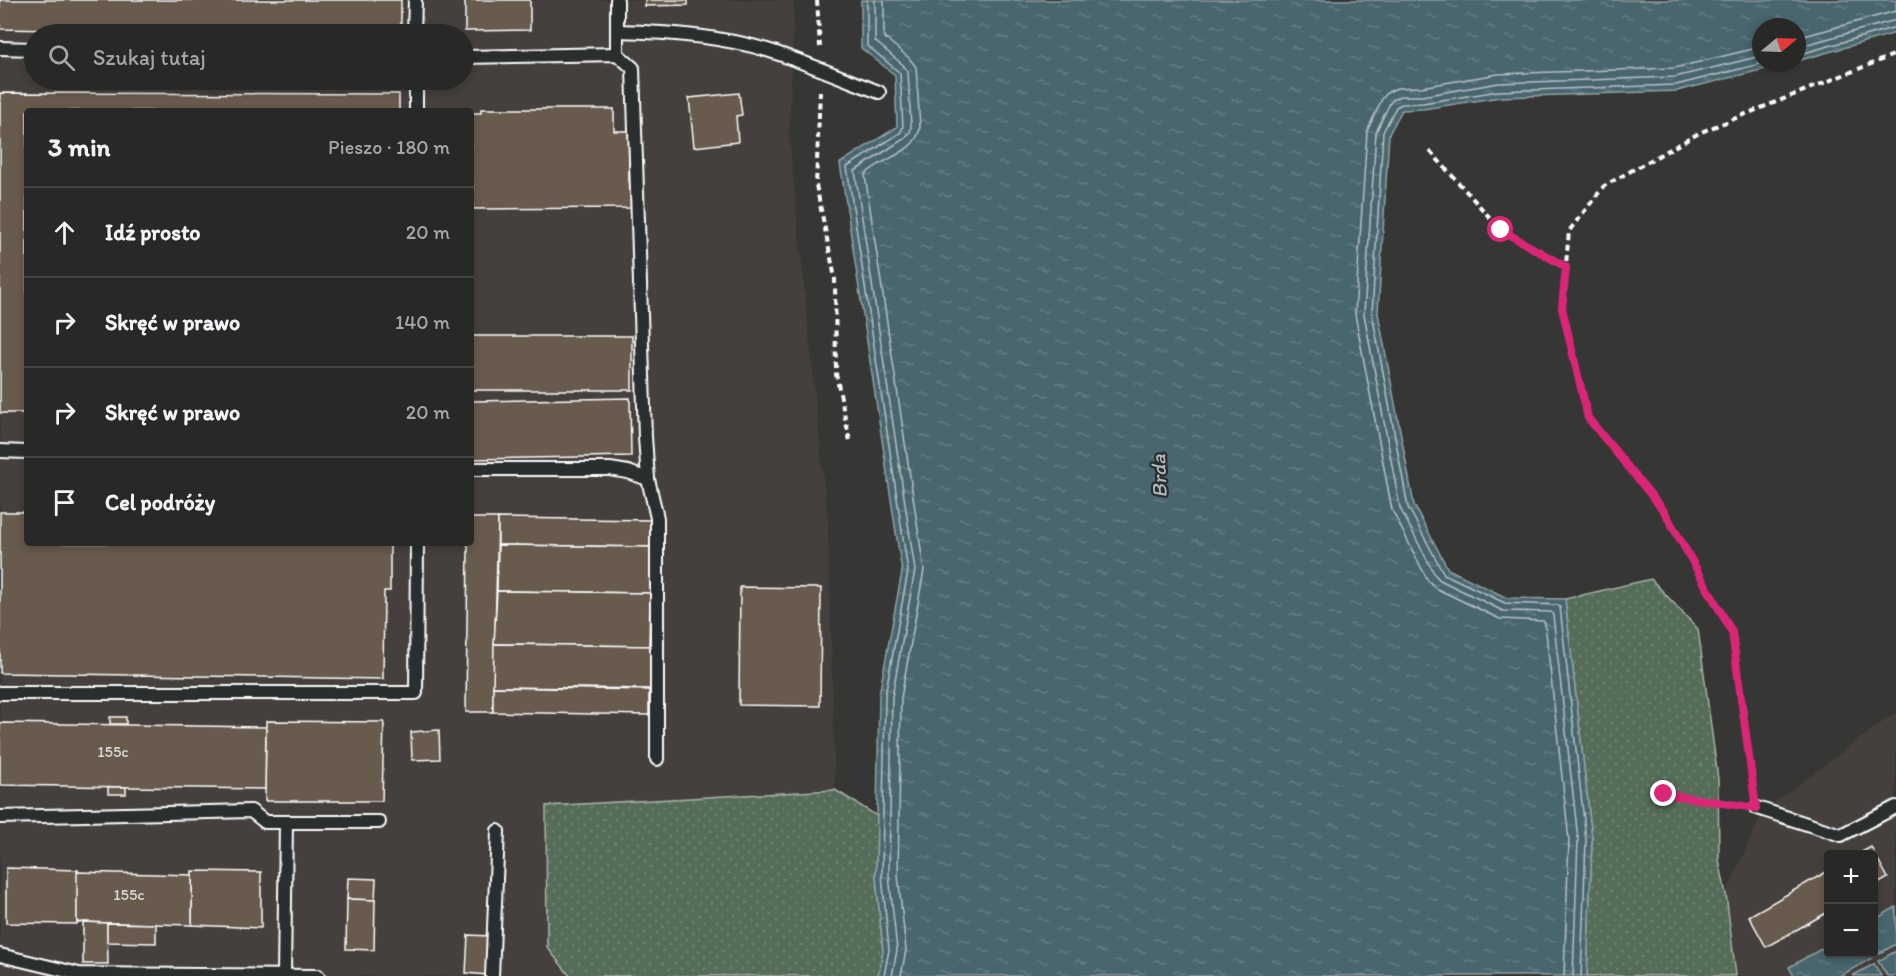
<!DOCTYPE html>
<html lang="pl">
<head>
<meta charset="utf-8">
<style>
	body { margin:0; font-family:Itim,sans-serif; background:#343433; color:#f1f3f6 }
	.controls { position:absolute; right:18px; bottom:18px; display:grid; overflow:hidden; border-radius:6px; box-shadow:0 3px 9px #0003 }
	.controls button { width:54px; height:54px; display:grid; place-items:center; padding:0; border:0; border-bottom:2px solid #444; background:#282827; color:#f1f3f6; font:30px sans-serif }
	.compass { position:absolute; left:1752px; top:18px; width:54px; height:54px; border-radius:50%; background:#282827; box-shadow:0 3px 9px #0003; rotate:71deg }
	.stop { position:absolute; width:18px; height:18px; margin:-14px; border:4px solid #db2777; border-radius:50%; background:#fff }
	.stop.end { background:#db2777; border-color:#fff; box-shadow:0 2px 6px #0008 }
	.list { margin:0; padding:0; list-style:none }
	h2 { display:flex; justify-content:space-between; align-items:center; height:78px; margin:0; padding:0 24px; font-size:26px }
	h2 small { font-size:20px; font-weight:400; color:#a5a6a7 }
	.list li { display:grid; grid-template-columns:39px 1fr auto; gap:18px; align-items:center; box-sizing:border-box; height:90px; padding:0 24px; border-top:2px solid #444 }
	.list b { display:block; font-size:22px; white-space:nowrap }
	.list em { font-size:20px; font-style:normal; color:#a5a6a7 }
	.icon { flex:none; width:33px; height:33px; fill:none; stroke:currentColor; stroke-width:2; stroke-linecap:round; stroke-linejoin:round }
	.map { position:relative; flex:none; width:1896px; height:976px; overflow:hidden }
	.search { position:absolute; background:#282827; box-shadow:0 3px 9px #0003; left:24px; top:24px; width:450px; height:66px; display:flex; align-items:center; gap:15px; box-sizing:border-box; padding:0 21px; border-radius:33px; color:#a5a6a7; font-size:22px }
	.panel { position:absolute; background:#282827; box-shadow:0 3px 9px #0003; left:24px; top:108px; width:450px; height:438px; border-radius:6px }
	.map>svg:first-child { display:block }
</style>
</head>
<body>
<div class="map">
<svg width="1896" height="976" viewBox="0 0 1896 976">
	<defs>
		<pattern id="grass-dots" width="8" height="8" patternUnits="userSpaceOnUse" patternTransform="scale(1.5)"><rect width="8" height="8" fill="#556c58"/><path d="M2 2h.1M6 6h.1" fill="none" stroke="#6e8271" stroke-width="1.8" stroke-linecap="round"/></pattern>
		<pattern id="water-ripples" width="26" height="14" patternUnits="userSpaceOnUse" patternTransform="scale(1.5)"><rect width="26" height="14" fill="#4a666e"/><path d="M2 4q2-2 4 0t4 0M15 11q2-2 4 0t4 0" fill="none" stroke="#657d84"/></pattern>
	</defs>
	<rect width="100%" height="100%" fill="#363634"/>
	<filter id="ink" filterUnits="userSpaceOnUse"><feTurbulence type="fractalNoise" baseFrequency=".0167" numOctaves="2"/><feDisplacementMap in="SourceGraphic" scale="12" xChannelSelector="R" yChannelSelector="G"/><feConvolveMatrix kernelMatrix="1 2 1 2 8 2 1 2 1" color-interpolation-filters="sRGB"/></filter>
	<g filter="url(#ink)">
		<g fill="#45413c" fill-rule="evenodd">
			<path d="M0,0H794L789,137L828,524L835,790L547,806V947L570,976H0ZM34,34H464V80H34ZM27,111H471V543H27Z"/>
			<path d="M1896,712V976H1736L1726,894L1763,811ZM1828,854H1874V954H1828Z"/>
		</g>
		<g fill="url(#grass-dots)" stroke="#aab6ac" stroke-width="1.5">
			<path d="M1651,579L1698,629L1718,779L1719,860L1726,894L1736,976H1587L1592,839L1565,599Z"/>
			<path d="M835,790L877,816L876,876L883,951L878,976H570L547,947L546,806Z"/>
		</g>
		<g fill="url(#water-ripples)" stroke="#92a3a8" stroke-width="1.5">
			<path d="M861,0H1896V33L1811,57L1797,61V27H1761V63H1789L1677,91L1500,97L1423,109L1402,110L1389,134L1378,313L1414,505L1448,569L1507,598L1565,599L1592,839L1587,976H878L883,951L876,876L879,695L902,572L840,163L897,127L895,75L861,48Z"/>
			<path d="M1896,907V944L1875,956L1874,953V920Z"/>
			<path d="M1828,945V954H1869L1872,958L1840,976H1794L1789,967Z"/>
			<path d="M1896,951V976H1887L1878,961Z"/>
			<path d="M1874,963L1881,976H1852L1874,964Z"/>
		</g>
		<g fill="none" stroke-linecap="round" stroke-linejoin="round">
			<g stroke="#b7c2c5" stroke-width="1.5">
				<path d="M867,0V45L900,73L903,127L900,133L847,167L908,571L885,696L882,875L889,950L884,976"/>
				<path d="M875,0V41L903,65L908,72L911,127L910,132L905,138L855,171L915,570L892,697L889,875L897,950L892,976"/>
				<path d="M884,0V37L909,58L916,67L920,127C917,154 880,158 865,175L924,570L901,698L898,875L906,950L901,976"/>
				<path d="M1797,38L1896,11"/>
				<path d="M1797,47L1896,20"/>
				<path d="M1797,55L1896,27"/>
				<path d="M1564,976L1569,840L1545,623L1543,621L1500,619L1435,588L1427,579L1392,510L1355,314L1367,131L1382,99L1388,92L1397,88L1421,87L1498,74L1674,68L1761,47"/>
				<path d="M1573,976L1578,839L1553,615L1551,612L1503,611L1440,580L1435,575L1400,508L1364,314L1376,132L1390,103L1394,99L1400,96H1422L1499,83L1675,77L1761,56"/>
				<path d="M1581,976L1586,839L1560,607L1557,605L1505,603L1444,574L1408,507L1372,313L1383,132L1396,107L1402,104L1423,103L1499,91L1676,85L1764,63"/>
			</g>
		</g>
		<g fill="#675a4e" stroke="#fff" stroke-width="1.5">
			<path d="M0,0H401V34H279L0,29Z"/>
			<path d="M465,0H530V30L465,31Z"/>
			<path d="M645,0H688V5L645,6Z"/>
			<path d="M0,93L399,94V111H27V413H0Z"/>
			<path d="M739,93L742,115L736,116L738,142L694,147L689,98Z"/>
			<path d="M481,109H614V131H629V181H637L636,208L473,209V183H471V113H481Z"/>
			<rect x="471" y="336" width="161" height="54"/>
			<path d="M630,398L631,456L471,459V401Z"/>
			<path d="M0,512H27V543H390V591H384L383,679L0,673Z"/>
			<path d="M471,518H498L493,712H466L468,543H471Z"/>
			<path d="M498,518L651,520L650,547L498,545Z"/>
			<path d="M498,545L650,547V593L497,591Z"/>
			<path d="M740,587L821,588L820,706L739,705Z"/>
			<path d="M497,591L650,593L649,646L494,644Z"/>
			<path d="M494,644L655,646V689L493,687Z"/>
			<path d="M493,687L649,690V715L493,712Z"/>
			<rect x="110" y="717" width="16" height="7"/>
			<path d="M266,721L384,722L382,801H265Z"/>
			<path d="M0,723L266,727L265,789L0,785Z"/>
			<path d="M439,730L440,759L412,760L411,732Z"/>
			<rect x="108" y="787" width="18" height="7"/>
			<path d="M1871,847L1888,878L1874,886V854H1858Z"/>
			<path d="M6,868L78,870L77,924L6,923Z"/>
			<path d="M192,871L261,872V928L192,925Z"/>
			<path d="M1828,871V912L1766,947L1749,916Z"/>
			<path d="M77,872L192,875V925L77,922Z"/>
			<path d="M348,878L376,879L375,900L347,899Z"/>
			<path d="M347,899L375,900L374,950L346,949Z"/>
			<path d="M83,922L107,923L108,964H83Z"/>
			<path d="M107,923L156,924V943L107,942Z"/>
			<path d="M468,935L489,936L487,975L466,973Z"/>
		</g>
		<g fill="none" stroke-linecap="round" stroke-linejoin="round">
			<g stroke="#fff" stroke-width="16">
				<g id="service">
					<path d="M617,31C667,32 720,36 767,50C805,62 842,78 879,92"/>
					<path d="M414,34L415,0"/>
					<path d="M0,48L34,49"/>
					<path d="M617,54V0"/>
					<path d="M464,57L617,54L633,68L645,437L648,479L657,518V759"/>
					<path d="M416,80V111"/>
					<path d="M0,451L27,452"/>
					<path d="M471,469H610L628,472L648,479"/>
					<path d="M0,693H416L417,543"/>
					<path d="M1757,808L1841,835L1896,807"/>
					<path d="M0,817L251,811L265,822H379"/>
					<path d="M0,955L79,974L318,976"/>
					<path d="M284,976L286,822"/>
					<path d="M492,976L498,831"/>
				</g>
			</g>
			<g stroke="#fff" stroke-width="4" stroke-dasharray="6 4.5" stroke-linecap="butt">
				<path d="M817,0L820,47"/>
				<path d="M820,91L816,185L835,278L836,374L850,441"/>
				<path d="M1430,151L1501,230L1566,267"/>
				<path d="M1754,789L1732,632L1664,511L1588,418L1562,308L1569,231L1604,186L1701,132L1896,54"/>
				<path d="M1664,793L1738,805"/>
			</g>
			<use href="#service" stroke="#2a2d2e" stroke-width="12"/>
		</g>
	</g>
	<g fill="none" stroke-linecap="round" stroke-linejoin="round" filter="url(#ink)">
		<path stroke="#db2777" stroke-width="8" d="M1501,230L1566,267L1562,308L1588,418L1664,511L1732,632L1756,808L1664,794"/>
	</g>
	<g text-anchor="middle" stroke-width="4.5" stroke-linejoin="round" paint-order="stroke">
		<g font-size="16" fill="#d9d6d3">
			<text x="113" y="757">155c</text>
			<text x="129" y="900">155c</text>
		</g>
		<g font-size="21" font-style="italic" fill="#aebabe" stroke="#2a2d2e">
			<text transform="translate(1159 476) rotate(-92)" y="7">Brda</text>
		</g>
	</g>
</svg>
<div class="controls">
<button>+</button>
<button>−</button>
</div>
<svg class="compass" viewBox="-18 -18 36 36"><path d="M0-13l5 13h-10z" fill="#e53935"/><path d="M0 13l5-13h-10z" fill="#a5a6a7"/></svg>
<div class="stop" style="left:1501px;top:230px"></div>
<div class="stop end" style="left:1664px;top:794px"></div>
<div class="search"><svg class="icon" aria-label="search" viewBox="0 0 24 24"><circle cx="10" cy="10" r="6"/><path d="M15 15l6 6"/></svg>Szukaj tutaj</div>
<section class="panel">
<h2>3 min<small>Pieszo · 180 m</small></h2>
<ul class="list">
<li><svg class="icon" aria-label="ahead" viewBox="0 0 24 24"><path d="M12 20V5M6 11l6-6 6 6"/></svg><div><b>Idź prosto</b></div><em>20 m</em></li>
<li><svg class="icon" aria-label="right" viewBox="0 0 24 24"><path d="M7 20v-9h11M14 6l5 5-5 5"/></svg><div><b>Skręć w prawo</b></div><em>140 m</em></li>
<li><svg class="icon" aria-label="right" viewBox="0 0 24 24"><path d="M7 20v-9h11M14 6l5 5-5 5"/></svg><div><b>Skręć w prawo</b></div><em>20 m</em></li>
<li><svg class="icon" aria-label="arrive" viewBox="0 0 24 24"><path d="M6 21V4h12l-3 4 3 4H6"/></svg><div><b>Cel podróży</b></div></li>
</ul>
</section>
</div>
</body>
</html>
